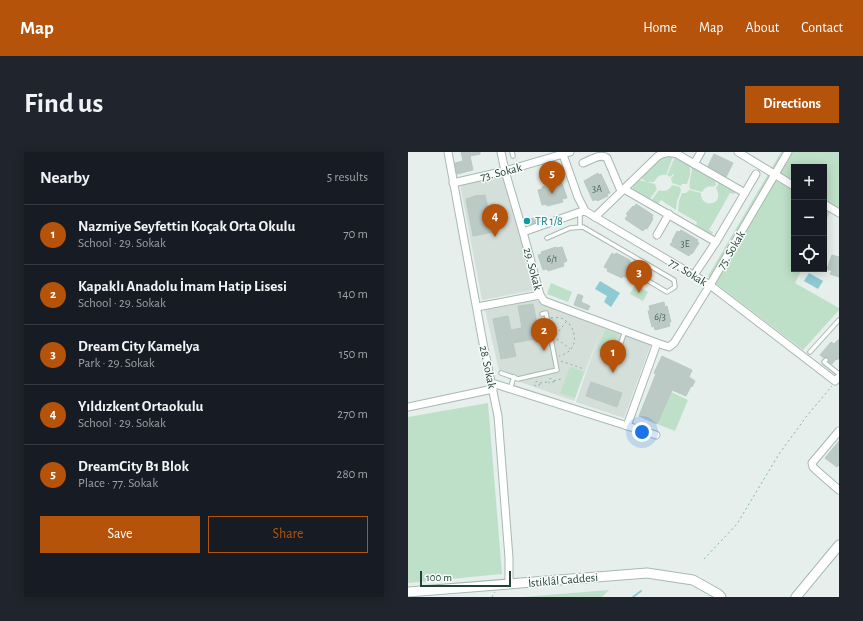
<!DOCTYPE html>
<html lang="en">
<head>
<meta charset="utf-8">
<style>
	body { margin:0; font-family:"Alegreya Sans",sans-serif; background:#20242c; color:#f1f3f6 }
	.controls { position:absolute; right:12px; top:12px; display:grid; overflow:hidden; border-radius:0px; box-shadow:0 2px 10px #0003 }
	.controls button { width:36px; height:36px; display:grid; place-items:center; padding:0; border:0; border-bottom:1px solid #363941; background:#171b24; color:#f1f3f6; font:20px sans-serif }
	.scale { position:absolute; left:12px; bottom:10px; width:91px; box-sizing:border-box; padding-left:4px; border:2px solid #24423a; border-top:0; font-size:11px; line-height:14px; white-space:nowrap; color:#24423a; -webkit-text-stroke:3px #f7fbf9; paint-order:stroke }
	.you { position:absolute; left:234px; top:280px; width:14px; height:14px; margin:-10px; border:3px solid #fff; border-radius:50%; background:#1a73e8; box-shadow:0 0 0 6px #1a73e833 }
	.badge { display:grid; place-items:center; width:26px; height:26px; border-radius:50%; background:#b45309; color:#fff; font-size:13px; font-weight:700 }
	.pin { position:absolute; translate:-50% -33px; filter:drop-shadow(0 1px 2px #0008) }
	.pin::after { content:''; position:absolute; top:21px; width:14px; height:12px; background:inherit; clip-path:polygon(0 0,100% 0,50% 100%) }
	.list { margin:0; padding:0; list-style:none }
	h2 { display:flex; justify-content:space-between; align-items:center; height:52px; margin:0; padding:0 16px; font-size:17px }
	h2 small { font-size:13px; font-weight:400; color:#9ea1a6 }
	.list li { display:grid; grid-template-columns:26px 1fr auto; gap:12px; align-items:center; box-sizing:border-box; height:60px; padding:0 16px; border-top:1px solid #363941 }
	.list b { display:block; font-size:15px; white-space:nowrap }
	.list p { margin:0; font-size:13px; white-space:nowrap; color:#9ea1a6 }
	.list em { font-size:13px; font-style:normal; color:#9ea1a6 }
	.actions { display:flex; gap:8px; padding:12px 16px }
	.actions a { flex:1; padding:9px 0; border:1px solid #b45309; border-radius:0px; text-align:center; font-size:14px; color:#b45309 }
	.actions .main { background:#b45309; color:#fff }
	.icon { flex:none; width:22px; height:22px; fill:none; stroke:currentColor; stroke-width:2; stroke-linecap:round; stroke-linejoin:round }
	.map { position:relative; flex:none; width:431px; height:445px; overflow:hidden; border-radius:0px }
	header { display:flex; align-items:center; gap:24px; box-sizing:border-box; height:56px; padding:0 20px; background:#b45309; color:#fff }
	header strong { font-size:19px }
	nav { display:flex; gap:22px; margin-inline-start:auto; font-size:14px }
	.intro { display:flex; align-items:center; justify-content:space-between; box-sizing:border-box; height:96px; padding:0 24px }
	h1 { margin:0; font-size:28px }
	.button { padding:10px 18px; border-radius:0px; background:#b45309; color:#fff; font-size:14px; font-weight:700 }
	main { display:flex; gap:24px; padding:0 24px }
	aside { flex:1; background:#171b24; border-radius:0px; box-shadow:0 2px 10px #0003 }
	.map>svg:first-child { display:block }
</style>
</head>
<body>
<header>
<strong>Map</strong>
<nav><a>Home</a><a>Map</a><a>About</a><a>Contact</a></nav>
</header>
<div class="intro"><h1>Find us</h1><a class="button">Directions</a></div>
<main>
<aside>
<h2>Nearby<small>5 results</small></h2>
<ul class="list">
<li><span class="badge">1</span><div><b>Nazmiye Seyfettin Koçak Orta Okulu</b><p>School · 29. Sokak</p></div><em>70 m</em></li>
<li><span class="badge">2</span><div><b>Kapaklı Anadolu İmam Hatip Lisesi</b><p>School · 29. Sokak</p></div><em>140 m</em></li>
<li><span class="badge">3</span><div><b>Dream City Kamelya</b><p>Park · 29. Sokak</p></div><em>150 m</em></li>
<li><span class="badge">4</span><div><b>Yıldızkent Ortaokulu</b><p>School · 29. Sokak</p></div><em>270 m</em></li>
<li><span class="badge">5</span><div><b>DreamCity B1 Blok</b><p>Place · 77. Sokak</p></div><em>280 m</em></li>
</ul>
<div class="actions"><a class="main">Save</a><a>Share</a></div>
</aside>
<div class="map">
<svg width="431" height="445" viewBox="0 0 431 445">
	<rect width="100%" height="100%" fill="#e6efeb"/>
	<g fill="#d4dfda">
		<path d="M95,22L127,138L74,148L52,32Z"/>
		<path d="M127,148L243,192L216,266L168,250L193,178L166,249L92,223L77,158Z"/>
	</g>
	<g fill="#bfe0c8">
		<path d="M373,0H431V65L422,60L416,73V15H386V117H394L387,131L431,156V158L395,198L307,131L300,124Z"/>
		<path d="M262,3L265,5L258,23C252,22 249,25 246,30H239L232,26C241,17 249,6 262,3Z"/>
		<path d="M267,5L282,14V23L279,32H274L273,34L264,31L263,26L266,23L265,22L262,25L259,23Z"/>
		<path d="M284,15L307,27L308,33C303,37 300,31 294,40L282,37C280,31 284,22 284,15Z"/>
		<path d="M231,28L247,32L248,35L249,37L242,47L225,37C224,32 228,30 231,28Z"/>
		<path d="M310,29L328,39L326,42L322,41L301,78L305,80L303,83L288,73L289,70L270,59L271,49L274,41H278L281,38L293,41C292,57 318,54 308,36L310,33Z"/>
		<path d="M264,33L272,35L273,39L269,49L268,58L253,48L250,52L243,49L251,38C256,40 261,39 264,33Z"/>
		<path d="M143,131L164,140L160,150L139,142Z"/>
		<path d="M227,133L240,140L235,149L222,142Z"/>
		<path d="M197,178L210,182L202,204L189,199Z"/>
		<path d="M162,215L176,220L167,246L152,241Z"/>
		<path d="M263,240L280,248L267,279L249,272Z"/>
		<path d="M80,251L94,422L0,431V265Z"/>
		<path d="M201,438L194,445H115Z"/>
	</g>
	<g fill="#8ec9d4">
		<path d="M401,121L415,129L410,137L396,129Z"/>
		<path d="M192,129L212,141L203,155L196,150L199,144L187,137Z"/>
	</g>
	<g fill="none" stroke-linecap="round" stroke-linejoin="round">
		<path stroke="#8ec9d4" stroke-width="2" d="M225,445L233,439"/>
	</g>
	<g fill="#bbcac4" stroke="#b8c9c2">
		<path d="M53,0H72V2L62,4L65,18L49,22L47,11L55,9Z"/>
		<path d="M306,2L325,11L318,25L300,14Z"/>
		<path d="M190,21L191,23L193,22L202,41L199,42L200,44L189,49L188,47L185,49L176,29Z"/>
		<path d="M149,31V32L154,31L159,46L154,47L155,50L139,54L138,52L134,53L130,38L134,37V35Z"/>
		<path d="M70,43L71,44L77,43L85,80L65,84L58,47Z"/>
		<path d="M228,52L245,63L244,66L245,67L239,77L237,76L235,79L217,67L220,63L218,62L225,54L226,55Z"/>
		<path d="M126,66L128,70L121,73L119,68Z"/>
		<path d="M273,78L290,88L289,90L291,91L284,102L283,101L281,104L262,93L265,89H264L269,79L271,80Z"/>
		<path d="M148,95L149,96L154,95L159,109L155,111L156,114L140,119L139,117L135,118L130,103L134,102L133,100Z"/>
		<path d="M204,101L207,103L208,101L222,108V110L226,112L219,126L215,124L214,126L199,119L200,117L196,115Z"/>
		<path d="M424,103L431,105V125L422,122L424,119L419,117Z"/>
		<path d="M170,142L175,144L173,150L182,154L180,158L166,153Z"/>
		<path d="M256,150L257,155L259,154L263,170H261L262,174L247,178L246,174L244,175L240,159H242L241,154Z"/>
		<path d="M125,152L132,186L105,191L108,204L93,207L85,167L100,164L103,178L114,176L110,154Z"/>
		<path d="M431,187V206L429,208L428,207L424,212L421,210V208L420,205H418L416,206L412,203L423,190L426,192Z"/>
		<path d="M254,204L284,218L281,225L287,229L284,235L283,234L278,244L264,238L249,272L231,264L248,222L246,221Z"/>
		<path d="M183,230L214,241L209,255L178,244Z"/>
		<path d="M431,289V313L429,315L417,306Z"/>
	</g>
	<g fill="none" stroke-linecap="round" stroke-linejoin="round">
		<g stroke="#a8b8b2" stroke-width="5.5">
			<g id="service">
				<path d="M104,0L105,4"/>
				<path d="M172,75V60"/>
				<path d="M139,86L162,76L175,75L266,128L267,135L259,140L232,124"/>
				<path d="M402,200L431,168"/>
				<path d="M418,208L416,210L431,222"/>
				<path d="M205,213L217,179"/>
				<path d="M93,221L110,227L149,218L138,161L134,162"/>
				<path d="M102,237L106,225"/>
			</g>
		</g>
		<g stroke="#a8b8b2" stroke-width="9">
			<g id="minor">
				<path d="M40,0L75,191L90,264L101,406V432"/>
				<path d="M93,0L97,19L115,80L132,143L136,149L249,191L261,195L266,191L302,133L380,0"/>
				<path d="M154,0L170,45L177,59L302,133L427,229L431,225"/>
				<path d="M330,0L386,34"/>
				<path d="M175,11C183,8 192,1 199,6L213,39"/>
				<path d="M286,12L293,0"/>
				<path d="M45,31L97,19L162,0"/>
				<path d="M216,37L308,90"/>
				<path d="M416,52L431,61"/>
				<path d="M187,65L250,4C257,0 262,0 269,2L337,41"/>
				<path d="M115,80L172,60L177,59"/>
				<path d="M249,83L261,62"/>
				<path d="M286,123L308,90L348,22"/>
				<path d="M69,155L132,143"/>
				<path d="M84,231L248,283"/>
				<path d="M0,255L85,237"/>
				<path d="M219,274L249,191"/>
				<path d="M431,279L404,311L405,315L408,318L431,338"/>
			</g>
		</g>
		<g stroke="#a8b8b2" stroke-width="11">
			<g id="tertiary">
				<path d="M0,440L239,421L285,428L310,442L313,445"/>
				<path d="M388,445L431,393"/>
			</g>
		</g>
		<g stroke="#86b3a5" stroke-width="1" stroke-dasharray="2 3" stroke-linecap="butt">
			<path d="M143,166C146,166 150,165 153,166C166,171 172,191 160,200C157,202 154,203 151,204"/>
			<path d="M148,183L158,170"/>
			<path d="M149,187L162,197"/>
			<path d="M153,209L176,217"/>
			<circle cx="143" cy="229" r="2.5"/>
			<path d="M146,229L153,227"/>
			<circle cx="129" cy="232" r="2.5"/>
			<path d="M132,231L140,230"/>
			<path d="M296,407L329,372L371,302L398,265L424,234"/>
			<path d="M84,445L87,440"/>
		</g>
		<use href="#service" stroke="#fff" stroke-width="3.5"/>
		<use href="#minor" stroke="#fff" stroke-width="7"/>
		<use href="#tertiary" stroke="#fff" stroke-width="9"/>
	</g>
	<circle fill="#0f9aa8" stroke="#f7fbf9" stroke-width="1.5" cx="119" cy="69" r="4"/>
	<g text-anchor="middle" stroke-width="3" stroke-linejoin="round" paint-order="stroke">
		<g font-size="10" fill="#4a645c">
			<text x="189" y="40">3A</text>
			<text x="277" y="95">3E</text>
			<text x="144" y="110">6/1</text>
			<text x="252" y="168">6/3</text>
		</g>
		<g font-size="12" fill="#24423a" stroke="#f7fbf9">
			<text transform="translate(93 20) rotate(-14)" y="4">73. Sokak</text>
			<text transform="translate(323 98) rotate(-59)" y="4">75. Sokak</text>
			<text transform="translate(125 117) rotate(75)" y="4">29. Sokak</text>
			<text transform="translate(280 120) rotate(31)" y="4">77. Sokak</text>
			<text transform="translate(80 215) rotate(78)" y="4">28. Sokak</text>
			<text transform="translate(155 428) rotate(-5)" y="4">İstiklâl Caddesi</text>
		</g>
		<g font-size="12" fill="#0d838f" stroke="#f7fbf9" text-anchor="start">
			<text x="127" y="73">TR 1/8</text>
		</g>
	</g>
</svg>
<div class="controls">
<button>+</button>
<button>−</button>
<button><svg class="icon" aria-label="locate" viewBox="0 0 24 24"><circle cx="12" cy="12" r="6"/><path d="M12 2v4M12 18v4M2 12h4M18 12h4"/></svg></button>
</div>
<div class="scale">100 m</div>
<div class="you"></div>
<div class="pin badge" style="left:205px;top:221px">1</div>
<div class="pin badge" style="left:136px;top:199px">2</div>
<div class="pin badge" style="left:231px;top:141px">3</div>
<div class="pin badge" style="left:87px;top:85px">4</div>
<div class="pin badge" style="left:144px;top:42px">5</div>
</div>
</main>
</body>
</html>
